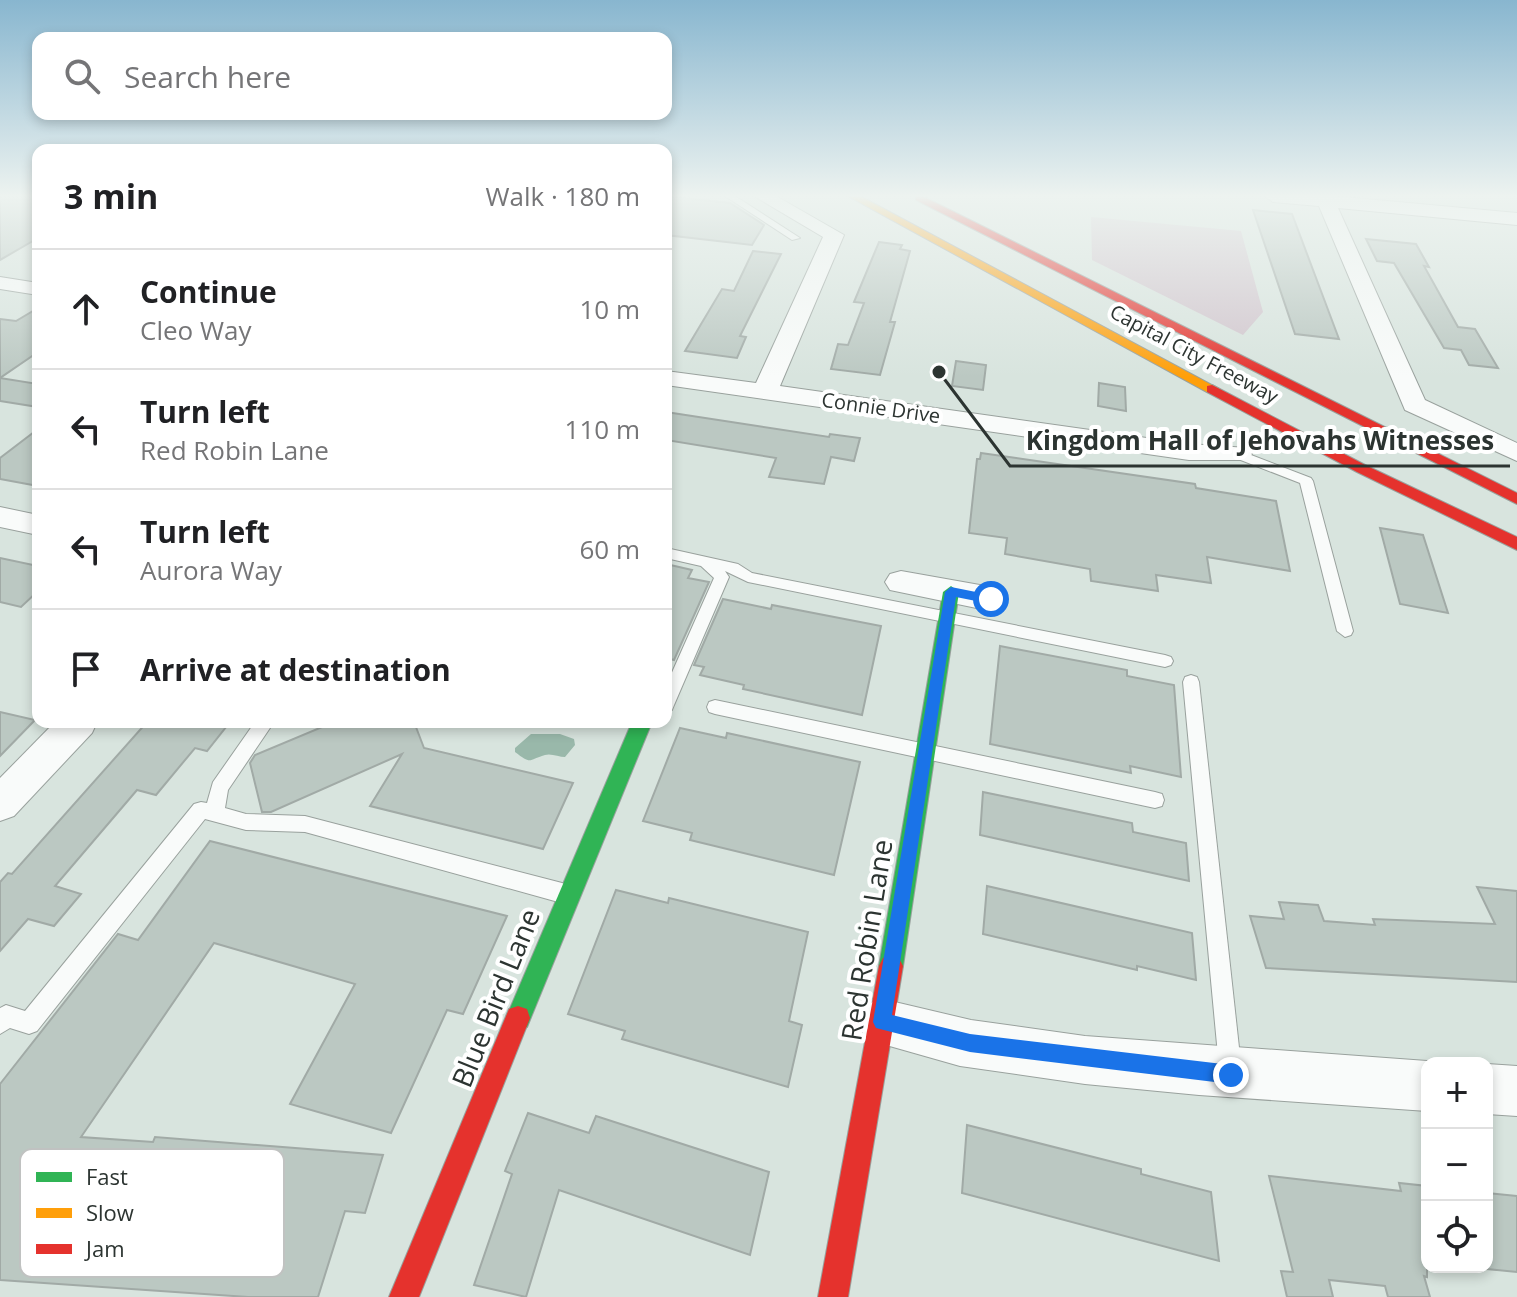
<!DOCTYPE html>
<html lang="en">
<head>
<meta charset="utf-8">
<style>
	body { margin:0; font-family:"Open Sans",sans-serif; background:#f6f6f6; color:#202124 }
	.controls { position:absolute; right:24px; bottom:24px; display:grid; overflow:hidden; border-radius:16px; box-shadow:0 4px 12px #0003 }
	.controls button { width:72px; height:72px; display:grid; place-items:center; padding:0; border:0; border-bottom:2px solid #e0e0e0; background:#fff; color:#202124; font:40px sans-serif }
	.stop { position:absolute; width:24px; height:24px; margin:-18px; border:6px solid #1a73e8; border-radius:50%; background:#fff }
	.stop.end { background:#1a73e8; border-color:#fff; box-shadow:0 2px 8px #0008 }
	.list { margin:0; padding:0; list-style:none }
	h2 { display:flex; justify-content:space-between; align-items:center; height:104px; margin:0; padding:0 32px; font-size:34px }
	h2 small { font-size:26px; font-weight:400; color:#757577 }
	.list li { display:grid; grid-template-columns:52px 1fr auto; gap:24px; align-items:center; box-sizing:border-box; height:120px; padding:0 32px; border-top:2px solid #e0e0e0 }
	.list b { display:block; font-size:30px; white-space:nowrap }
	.list p { margin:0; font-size:26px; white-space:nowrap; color:#757577 }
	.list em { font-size:26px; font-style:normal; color:#757577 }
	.icon { flex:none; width:44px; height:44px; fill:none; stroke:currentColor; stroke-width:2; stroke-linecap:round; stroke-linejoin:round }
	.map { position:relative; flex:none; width:1517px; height:1297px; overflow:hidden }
	.search { position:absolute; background:#fff; box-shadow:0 4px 12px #0003; left:32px; top:32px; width:640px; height:88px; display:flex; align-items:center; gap:20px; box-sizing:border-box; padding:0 28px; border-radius:16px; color:#757577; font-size:30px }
	.panel { position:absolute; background:#fff; box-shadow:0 4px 12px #0003; left:32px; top:144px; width:640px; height:584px; border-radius:16px }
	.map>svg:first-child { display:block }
</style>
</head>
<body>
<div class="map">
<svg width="1517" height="1297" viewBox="0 0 1517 1297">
	<rect width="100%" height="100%" fill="#d8e4de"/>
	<path fill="#d1c5cd" d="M1091,217L1241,231L1263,312L1243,335L1092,260Z"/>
	<path fill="#99b8aa" d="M531,734H560L574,739L575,745L565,757C559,757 551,753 545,755C528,760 532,765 515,752V748Z"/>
	<g fill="#bbc8c2" stroke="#a1aaa6" stroke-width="2">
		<path d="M0,196H38V238L0,260Z"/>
		<path d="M666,196L730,203L764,225L752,245L666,235Z"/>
		<path d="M1253,210L1292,214L1339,339L1295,334Z"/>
		<path d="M1366,239L1416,244L1429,267L1424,266L1458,327L1475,329L1498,368L1469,365L1461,350L1444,348L1394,263L1377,261Z"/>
		<path d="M879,242L902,245L900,249L910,251L890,322H895L880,375L831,369L838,344L848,345L864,303L854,302Z"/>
		<path d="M753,251L781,254L740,336L746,337L737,358L685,351L722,289L734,291Z"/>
		<path d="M38,308V352L0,378V319L16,321Z"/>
		<path d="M956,361L986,365L983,390L952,386Z"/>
		<path d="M0,378L38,384V407L0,401Z"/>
		<path d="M1099,383L1125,387L1126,411L1098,406Z"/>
		<path d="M666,412L829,437L830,434L860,438L854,461L831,457L824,484L769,477L776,458L666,440Z"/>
		<path d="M38,429V486L0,479V458Z"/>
		<path d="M981,453L1195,484L1196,488L1276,501L1290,571L1207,557L1211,583L1156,575L1158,591L1091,581L1090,569L1005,554L1007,538L969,533L977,459H980Z"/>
		<path d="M1380,528L1423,535L1448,613L1400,604Z"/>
		<path d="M0,558L38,566V591L21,607L0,602Z"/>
		<path d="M666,564L692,570L688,578L709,582L674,660L666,658Z"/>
		<path d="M723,599L771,609L772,605L881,626L862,715L743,689L744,685L700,675L704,667L694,665Z"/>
		<path d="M1000,646L1127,670V676L1174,685L1181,777L1130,766L1131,773L990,744Z"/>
		<path d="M0,712L35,720L0,756Z"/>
		<path d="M147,722H230L207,751L195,748L156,795L137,790L55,886L81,894L54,926L28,919L0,951V882L8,873L12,874Z"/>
		<path d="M334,722H414L424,748L573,783L543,849L370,806L402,754L271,812H262L250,763L255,755Z"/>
		<path d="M680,728L726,738L727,733L860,762L834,875L690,840L692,833L643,821Z"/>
		<path d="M983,792L1132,823L1133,832L1186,843L1189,881L980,835Z"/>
		<path d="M210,841L507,916L463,1014L447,1010L391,1133L290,1104L355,984L214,943L81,1137L153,1142L155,1137L383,1155L365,1213L345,1211L318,1297H248L0,1280V1084L118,934L138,940Z"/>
		<path d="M987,886L1192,933L1196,980L1137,966V970L983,934Z"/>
		<path d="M1477,887L1517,891V982L1266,968L1250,916L1284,919L1279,902L1318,905L1324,921L1375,925L1373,919L1495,924Z"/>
		<path d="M616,890L668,903L669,898L808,932L789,1021L802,1025L788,1087L622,1039L625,1031L568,1014Z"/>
		<path d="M528,1113L589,1133L596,1116L769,1172L750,1255L559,1190L526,1297L474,1285L512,1174L505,1171Z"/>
		<path d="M967,1125L1141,1169V1174L1211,1192L1219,1261L962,1193Z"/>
		<path d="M1269,1176L1401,1191L1399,1183L1427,1186V1277L1424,1276L1430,1297H1388L1385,1286L1329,1280L1333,1297H1287L1281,1271L1293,1272Z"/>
		<path d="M1487,1193L1517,1196V1272L1487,1269Z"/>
	</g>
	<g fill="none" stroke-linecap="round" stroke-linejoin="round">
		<g stroke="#99a19d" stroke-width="2">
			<g id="lane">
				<path d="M725,196H735L800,238L792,240Z"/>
				<path d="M1238,450L1311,478L1313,481L1353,631L1351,635L1345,637L1337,631L1300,483L1233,457L1232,454Z"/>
				<path d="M666,548L738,564L752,573L1165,655L1171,657L1173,661L1171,665L1165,667L748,582L725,571L729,577L674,705L672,710L666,712V686L714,578L701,566L666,558Z"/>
				<path d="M1191,675L1197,677L1199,682L1241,1066L1238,1074L1230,1077L1222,1074L1219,1066L1183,682L1185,677Z"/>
				<path d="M715,700L1155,792L1162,794L1164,800L1162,806L1155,808L715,714L709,712L707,707L709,702Z"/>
				<path d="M255,722H274L228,790L225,808L246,814L305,816L562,883L569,886L572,893L569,900L562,903L305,832L246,830L205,819L37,1031L29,1034L10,1028L0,1034V1008L6,1005L25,1011L194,804L201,802L207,803L213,782Z"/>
			</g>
		</g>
		<g stroke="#99a19d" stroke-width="2">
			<g id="street">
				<path d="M754,196H776L844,235L780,386L1189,444L1248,448L1252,454L1248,460H1189L666,385V371L756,383L823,237Z"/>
				<path d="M1264,196H1333L1517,213V225L1338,208L1425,400L1517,443V461L1405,410L1319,206L1273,202Z"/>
				<path d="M0,277L38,283V295L0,289Z"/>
				<path d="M0,507L38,515V535L0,527Z"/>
				<path d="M901,571L991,587L1002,591L1007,599L1002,607L991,611L890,590L885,582L890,574Z"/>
				<path d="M55,722H97L92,733L14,816L0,821V778Z"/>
				<path d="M882,999L971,1020L1085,1036L1427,1061L1431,1063H1427V1111L1199,1095L1085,1084L960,1066L865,1039L859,1022L865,1005Z"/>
				<path d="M1487,1064L1517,1066V1116L1487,1114Z"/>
			</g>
		</g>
		<g stroke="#99a19d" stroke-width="2">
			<g id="fast">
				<path d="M951,586L959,592L903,966L899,974L891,978L883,974L879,966L943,592Z"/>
				<path d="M632,722H652L527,1027L518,1030L509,1027L506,1018Z"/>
			</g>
		</g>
		<g stroke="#99a19d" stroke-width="2">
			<path id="slow" d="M848,196H860L1219,389L1217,392H1207Z"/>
		</g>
		<g stroke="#99a19d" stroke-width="2">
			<g id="jam">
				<path d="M916,196H922L1517,493V504L916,200Z"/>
				<path d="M1212,385L1367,466L1517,537V550L1357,472L1207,392V386Z"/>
				<path d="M891,954L899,958L903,966L848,1297H818L879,966L883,958Z"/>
				<path d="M518,1006L527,1009L530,1018L419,1297H389L509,1009Z"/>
			</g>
		</g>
		<use href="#lane" fill="#f9fbfa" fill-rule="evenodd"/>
		<use href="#street" fill="#f9fbfa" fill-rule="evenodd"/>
		<use href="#fast" fill="#30b455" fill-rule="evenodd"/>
		<use href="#slow" fill="#ff9f0a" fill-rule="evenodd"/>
		<use href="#jam" fill="#e5322d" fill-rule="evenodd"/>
	</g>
	<linearGradient id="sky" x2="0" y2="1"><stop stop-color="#88b6cf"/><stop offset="0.52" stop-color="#edf3f0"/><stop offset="1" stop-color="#edf3f0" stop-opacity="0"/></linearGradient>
	<rect width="1517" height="377" fill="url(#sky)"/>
	<path fill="#1a73e8" d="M951,587L991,595L997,599L991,604L956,597L892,1015L970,1034L1231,1065L1237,1068L1240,1075L1237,1081L1231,1084L970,1052L876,1028L873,1022L945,592Z"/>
	<g text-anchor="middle" stroke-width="8" stroke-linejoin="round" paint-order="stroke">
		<g font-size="20" fill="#2c3431" stroke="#fff">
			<text transform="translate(1194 354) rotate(28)" y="7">Capital City Freeway</text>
			<text transform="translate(881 408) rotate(8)" y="7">Connie Drive</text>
		</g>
		<g font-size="28" fill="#2c3431" stroke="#fff">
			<text transform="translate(867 940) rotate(-81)" y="10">Red Robin Lane</text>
			<text transform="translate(496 998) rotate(-68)" y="10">Blue Bird Lane</text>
		</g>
	</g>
	<rect x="20" y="1149" width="264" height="128" rx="12" fill="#fff" stroke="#c0c2c1" stroke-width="2"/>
	<rect x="36" y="1172" width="36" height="10" fill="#30b455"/>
	<rect x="36" y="1208" width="36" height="10" fill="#ff9f0a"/>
	<rect x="36" y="1244" width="36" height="10" fill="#e5322d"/>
	<g font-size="22" fill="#2c3431">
		<text x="86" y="1185">Fast</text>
		<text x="86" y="1221">Slow</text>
		<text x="86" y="1257">Jam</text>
	</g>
	<path fill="none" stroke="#2c3431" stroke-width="3" d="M939 372L1010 466H1510"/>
	<circle fill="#2c3431" stroke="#fff" stroke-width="3" cx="939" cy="372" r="8"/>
	<g font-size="26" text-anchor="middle" font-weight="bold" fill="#2c3431" stroke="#fff" stroke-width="8" stroke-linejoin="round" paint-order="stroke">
		<text x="1260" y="450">Kingdom Hall of Jehovahs Witnesses</text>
	</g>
</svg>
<div class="controls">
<button>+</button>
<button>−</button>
<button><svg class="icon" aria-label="locate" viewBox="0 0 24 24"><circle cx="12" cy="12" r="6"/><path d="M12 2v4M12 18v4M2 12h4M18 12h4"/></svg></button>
</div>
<div class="stop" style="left:991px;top:599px"></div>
<div class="stop end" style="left:1231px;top:1075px"></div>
<div class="search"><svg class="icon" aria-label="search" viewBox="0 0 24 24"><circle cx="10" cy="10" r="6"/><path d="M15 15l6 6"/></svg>Search here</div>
<section class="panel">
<h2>3 min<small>Walk · 180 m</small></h2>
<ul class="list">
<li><svg class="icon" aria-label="ahead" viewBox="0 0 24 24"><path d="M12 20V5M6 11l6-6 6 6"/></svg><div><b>Continue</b><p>Cleo Way</p></div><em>10 m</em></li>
<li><svg class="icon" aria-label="left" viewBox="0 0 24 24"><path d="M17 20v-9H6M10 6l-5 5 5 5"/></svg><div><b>Turn left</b><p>Red Robin Lane</p></div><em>110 m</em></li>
<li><svg class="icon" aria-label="left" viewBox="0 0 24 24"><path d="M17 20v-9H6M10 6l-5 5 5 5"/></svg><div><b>Turn left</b><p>Aurora Way</p></div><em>60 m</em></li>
<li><svg class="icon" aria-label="arrive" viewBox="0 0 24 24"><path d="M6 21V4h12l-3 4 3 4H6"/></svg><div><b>Arrive at destination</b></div></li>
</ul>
</section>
</div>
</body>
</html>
